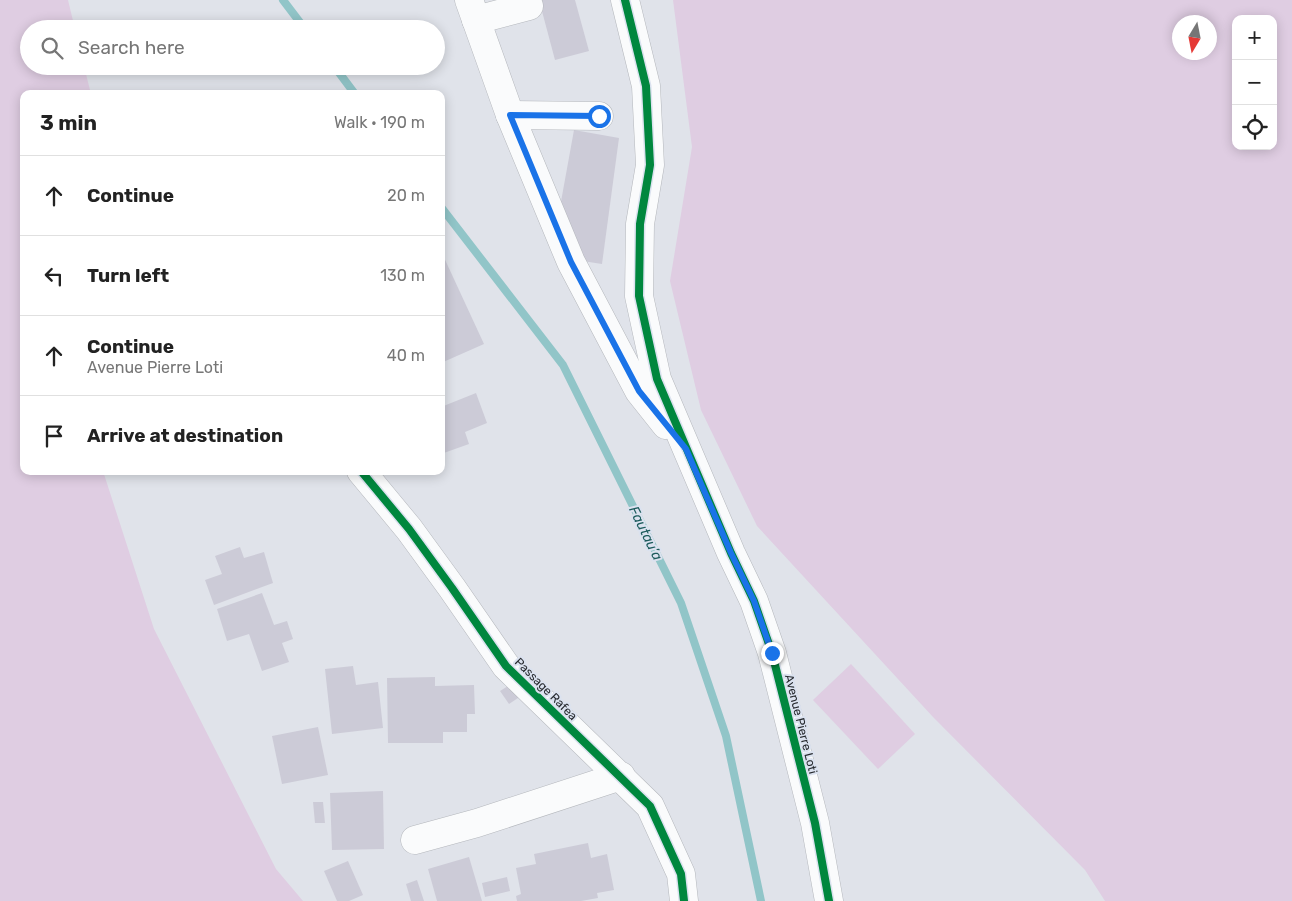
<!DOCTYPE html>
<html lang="en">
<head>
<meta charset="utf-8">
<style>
	body { margin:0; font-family:Rubik,sans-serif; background:#f6f6f6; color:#222 }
	.controls { position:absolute; right:15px; top:15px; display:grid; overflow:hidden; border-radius:10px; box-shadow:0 2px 12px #0003 }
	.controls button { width:45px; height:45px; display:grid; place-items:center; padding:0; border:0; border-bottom:1px solid #e0e0e0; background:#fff; color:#222; font:25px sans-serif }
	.compass { position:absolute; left:1172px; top:15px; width:45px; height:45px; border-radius:50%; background:#fff; box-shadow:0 2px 12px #0003; rotate:190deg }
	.stop { position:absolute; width:15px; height:15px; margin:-11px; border:4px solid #1a73e8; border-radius:50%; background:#fff }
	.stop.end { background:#1a73e8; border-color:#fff; box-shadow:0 1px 5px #0008 }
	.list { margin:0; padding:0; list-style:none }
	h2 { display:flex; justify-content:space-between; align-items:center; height:65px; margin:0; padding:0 20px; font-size:21px }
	h2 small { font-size:16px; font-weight:400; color:#767676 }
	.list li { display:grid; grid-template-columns:32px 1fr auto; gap:15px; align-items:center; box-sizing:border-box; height:80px; padding:0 20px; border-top:1px solid #e0e0e0 }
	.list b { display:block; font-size:19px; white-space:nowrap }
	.list p { margin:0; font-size:16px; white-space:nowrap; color:#767676 }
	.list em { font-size:16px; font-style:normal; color:#767676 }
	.icon { flex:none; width:28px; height:28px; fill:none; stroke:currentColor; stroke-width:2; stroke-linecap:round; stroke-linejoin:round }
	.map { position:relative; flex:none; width:1292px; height:901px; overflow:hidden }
	.search { position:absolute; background:#fff; box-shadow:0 2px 12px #0003; left:20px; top:20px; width:425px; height:55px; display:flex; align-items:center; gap:12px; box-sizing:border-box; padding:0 18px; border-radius:28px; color:#767676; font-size:19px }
	.panel { position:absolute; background:#fff; box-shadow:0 2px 12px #0003; left:20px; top:90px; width:425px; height:385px; border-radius:10px }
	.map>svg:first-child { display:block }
</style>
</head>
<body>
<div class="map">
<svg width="1292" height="901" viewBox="0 0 1292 901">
	<rect width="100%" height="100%" fill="#e0e3ea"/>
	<g fill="#dfcde2" fill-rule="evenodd">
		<path d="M0,0H68L75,29H29V66H84L91,94H24V471H103L154,629L276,869L303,901H0Z"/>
		<path d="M673,0H1292V901H1105L1085,870L933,717L757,526L701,410L670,281L692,147ZM1236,19H1273V146H1236ZM1210,22V52H1180V22Z"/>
		<path d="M851,664L915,734L878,769L813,700Z"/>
	</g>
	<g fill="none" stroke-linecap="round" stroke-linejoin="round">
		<g stroke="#91c5c8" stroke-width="8">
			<path d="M283,0L305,29"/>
			<path d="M334,66L355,94"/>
			<path d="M441,207L563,365L681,603L726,736L761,901"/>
		</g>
	</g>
	<g fill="#cccbd7">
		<path d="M539,0H575L589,51L555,60Z"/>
		<path d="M574,130L619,138L602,264L576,260L558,218Z"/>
		<path d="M441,251L484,344L441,363Z"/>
		<path d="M476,393L487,423L465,432L469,444L441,454V407Z"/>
		<path d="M240,547L244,558L264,552L273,583L214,605L205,580L222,574L215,556Z"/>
		<path d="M262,593L274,625L287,621L293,639L282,643L289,662L262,671L249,634L227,641L217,609Z"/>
		<path d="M353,666L356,685L378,682L383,728L332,734L325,669Z"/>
		<path d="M435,677V686L474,685L475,714H467V732H443V743H388L387,678Z"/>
		<path d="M513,683L521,696L509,704L500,691Z"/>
		<path d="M318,727L328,775L282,784L272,736Z"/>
		<path d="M383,791L384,849L332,850L330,793Z"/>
		<path d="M313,802H323L325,823H315Z"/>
		<path d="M588,843L591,858L607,854L614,890L597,893L598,898L581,901H517L516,896L521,894L516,868L536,864L534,854Z"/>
		<path d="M469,857L482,901H437L428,869Z"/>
		<path d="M348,861L363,895L349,901H337L324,871Z"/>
		<path d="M507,877L510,891L485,897L482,883Z"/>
		<path d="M417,880L424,901H411L406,884Z"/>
	</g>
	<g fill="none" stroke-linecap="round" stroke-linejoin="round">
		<g stroke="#b4b7bc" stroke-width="29">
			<g id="minor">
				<path d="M469,0L510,115L571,262L639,391L666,425"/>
				<path d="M625,0L646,86L650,165L640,224L639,296L657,379L731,553L754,601L772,653L815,823L829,901"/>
				<path d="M476,20L529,6"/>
				<path d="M510,115L599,116"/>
				<path d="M361,471L409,529L452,588L506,666L650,806L681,874L684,901"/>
				<path d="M415,840L477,823L621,776"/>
			</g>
		</g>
		<use href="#minor" stroke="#fafbfc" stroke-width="28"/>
		<g stroke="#dbe2ef" stroke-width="11">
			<g id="cycleway">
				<path d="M625,0L646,86L650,165L640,224L639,296L657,379L731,553L754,601L772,653L815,823L829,901"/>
				<path d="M361,471L409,529L452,588L506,666L650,806L681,874L684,901"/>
			</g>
		</g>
		<use href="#cycleway" stroke="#00873e" stroke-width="8"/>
	</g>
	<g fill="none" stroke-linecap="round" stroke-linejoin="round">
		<path stroke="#1a73e8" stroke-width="6" d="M599,116L510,115L571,262L639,391L686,449L731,553L754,601L772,653"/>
	</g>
	<g text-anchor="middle" stroke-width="4" stroke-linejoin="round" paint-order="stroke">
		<g font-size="12" fill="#26292e" stroke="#dbe2ef">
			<text transform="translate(546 689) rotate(45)" y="4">Passage Rafea</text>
			<text transform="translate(801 724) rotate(76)" y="4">Avenue Pierre Loti</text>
		</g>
		<g font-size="14" font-style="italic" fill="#1e5c5d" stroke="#dbe2ef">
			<text transform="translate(646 533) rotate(64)" y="5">Fautau’a</text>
		</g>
	</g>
</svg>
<div class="controls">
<button>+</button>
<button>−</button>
<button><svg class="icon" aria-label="locate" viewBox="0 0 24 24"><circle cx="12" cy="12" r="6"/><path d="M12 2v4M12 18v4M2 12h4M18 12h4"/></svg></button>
</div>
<svg class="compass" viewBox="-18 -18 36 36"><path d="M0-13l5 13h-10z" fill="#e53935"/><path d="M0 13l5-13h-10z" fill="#767676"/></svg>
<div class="stop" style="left:599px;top:116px"></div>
<div class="stop end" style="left:772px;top:653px"></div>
<div class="search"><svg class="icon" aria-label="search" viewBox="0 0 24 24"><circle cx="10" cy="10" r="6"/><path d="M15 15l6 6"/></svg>Search here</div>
<section class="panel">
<h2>3 min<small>Walk · 190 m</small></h2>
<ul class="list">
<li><svg class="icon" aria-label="ahead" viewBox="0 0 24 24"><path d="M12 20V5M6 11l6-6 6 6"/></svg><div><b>Continue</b></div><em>20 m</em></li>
<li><svg class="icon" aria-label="left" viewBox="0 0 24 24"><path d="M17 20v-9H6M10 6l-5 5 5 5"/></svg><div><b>Turn left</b></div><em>130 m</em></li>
<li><svg class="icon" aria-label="ahead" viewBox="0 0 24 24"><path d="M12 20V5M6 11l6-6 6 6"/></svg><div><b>Continue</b><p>Avenue Pierre Loti</p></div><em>40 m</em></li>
<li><svg class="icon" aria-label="arrive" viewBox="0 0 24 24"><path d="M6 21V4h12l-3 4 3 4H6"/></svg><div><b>Arrive at destination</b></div></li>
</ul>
</section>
</div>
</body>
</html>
